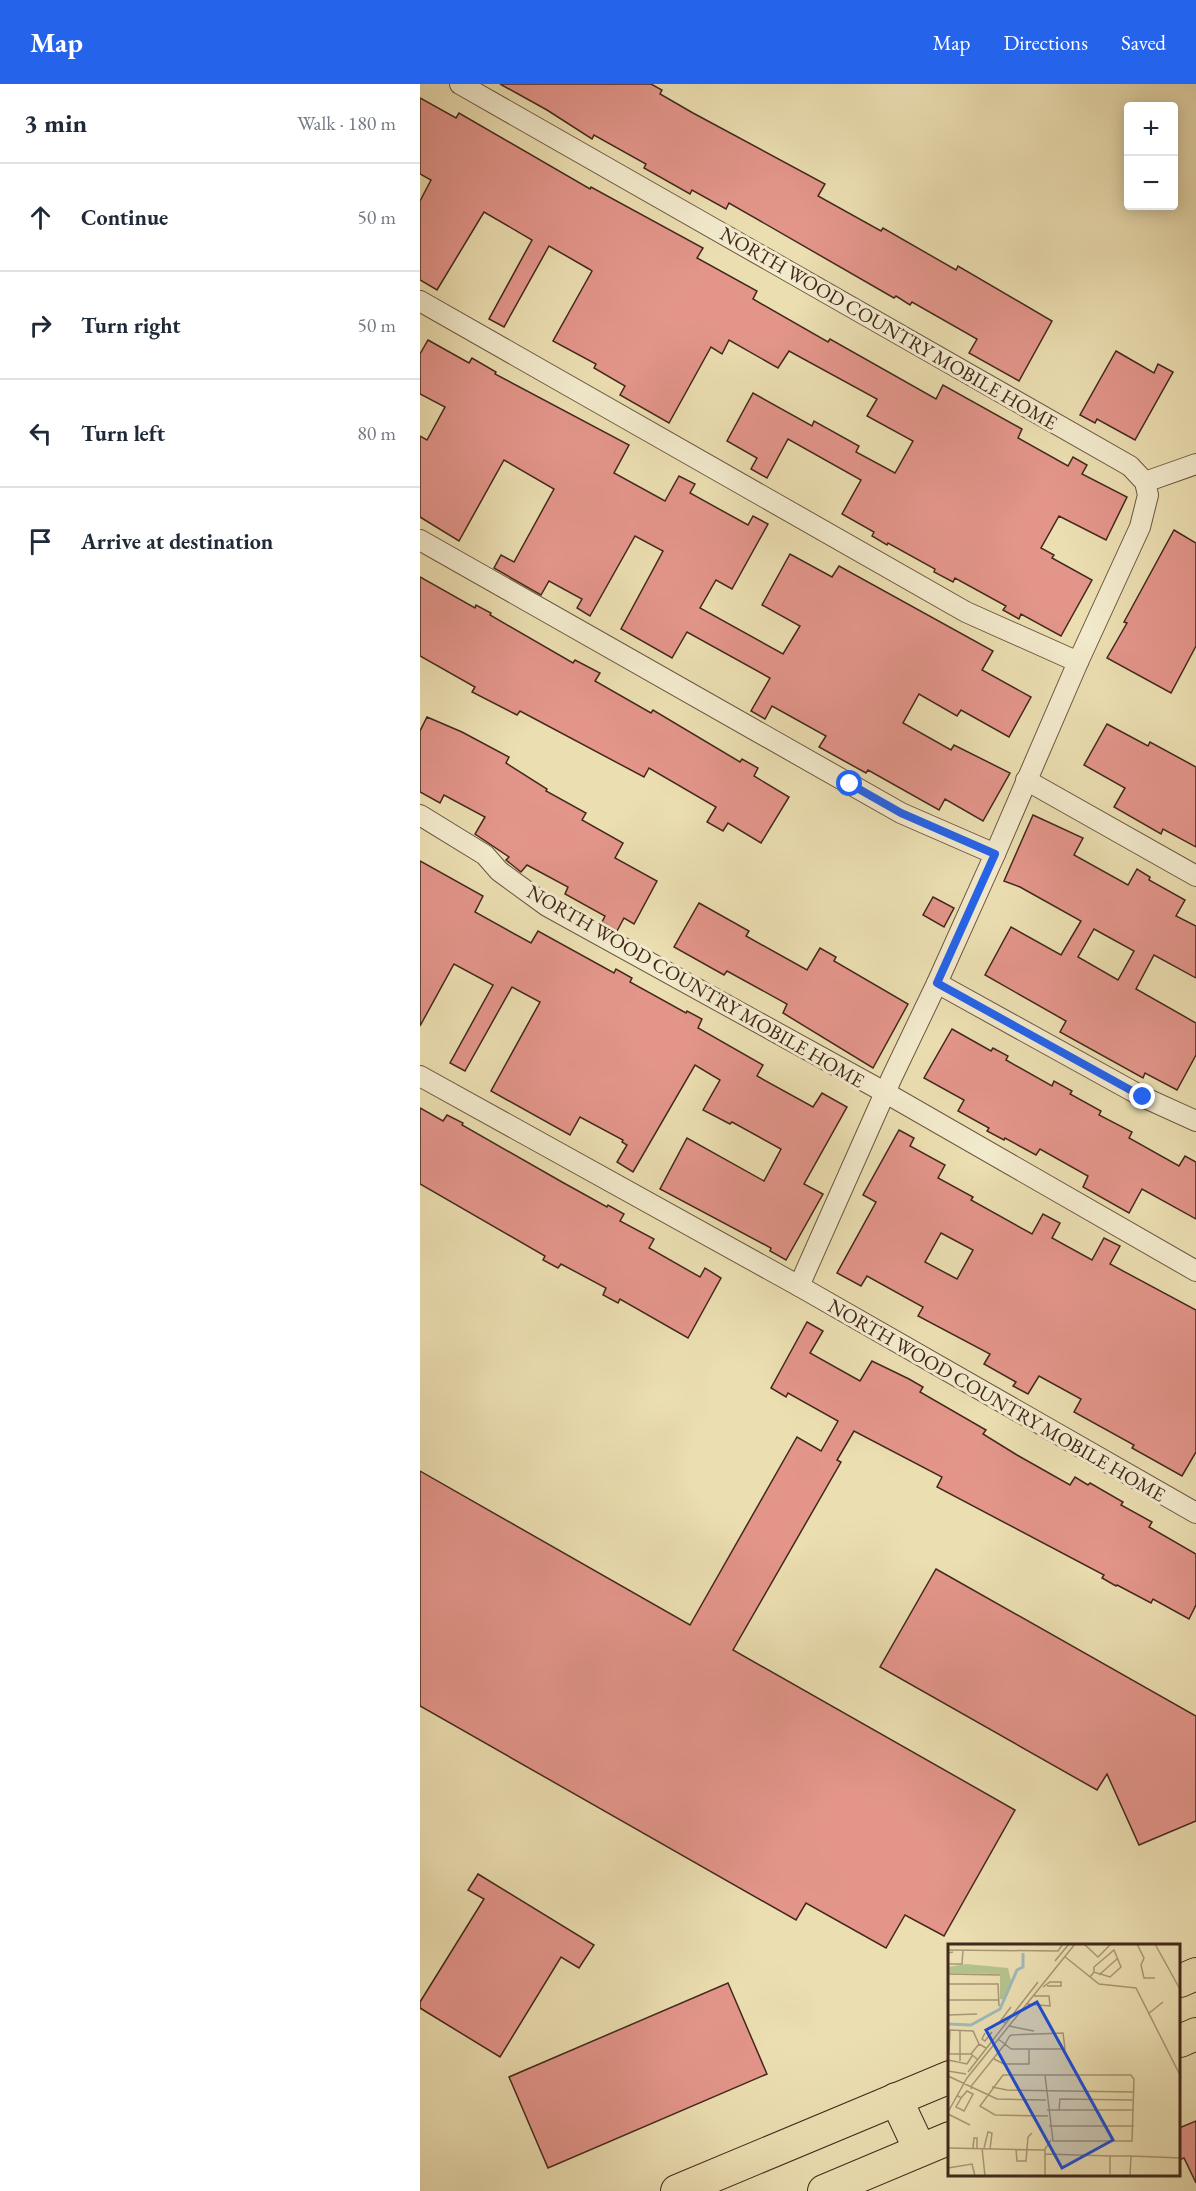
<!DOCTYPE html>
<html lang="en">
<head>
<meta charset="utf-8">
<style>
	body { margin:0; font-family:"EB Garamond",serif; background:#f2f2f3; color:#1f2937 }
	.controls { position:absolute; right:18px; top:18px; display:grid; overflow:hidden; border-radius:6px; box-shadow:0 3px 15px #0003 }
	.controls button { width:54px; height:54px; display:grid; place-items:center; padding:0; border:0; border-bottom:2px solid #e0e1e3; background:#fff; color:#1f2937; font:30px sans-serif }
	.stop { position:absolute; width:18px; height:18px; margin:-14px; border:4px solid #2563eb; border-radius:50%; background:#fff }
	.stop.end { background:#2563eb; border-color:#fff; box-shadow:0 2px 6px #0008 }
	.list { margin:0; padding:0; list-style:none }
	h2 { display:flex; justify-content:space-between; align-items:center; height:78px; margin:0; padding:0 24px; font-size:26px }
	h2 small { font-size:20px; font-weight:400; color:#747a83 }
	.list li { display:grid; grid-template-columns:39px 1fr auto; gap:18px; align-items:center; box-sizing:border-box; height:108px; padding:0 24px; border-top:2px solid #e0e1e3 }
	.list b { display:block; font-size:22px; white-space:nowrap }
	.list em { font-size:20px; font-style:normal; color:#747a83 }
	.icon { flex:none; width:33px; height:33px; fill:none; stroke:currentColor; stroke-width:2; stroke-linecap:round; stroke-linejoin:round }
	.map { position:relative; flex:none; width:776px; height:2107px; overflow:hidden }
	header { display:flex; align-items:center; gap:36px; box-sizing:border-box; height:84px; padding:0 30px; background:#2563eb; color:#fff }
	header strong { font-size:28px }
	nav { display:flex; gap:33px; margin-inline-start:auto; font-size:21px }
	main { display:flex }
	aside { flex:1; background:#fff }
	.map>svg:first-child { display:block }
</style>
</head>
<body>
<header>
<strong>Map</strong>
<nav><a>Map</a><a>Directions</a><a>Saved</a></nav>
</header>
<main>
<aside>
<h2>3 min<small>Walk · 180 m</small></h2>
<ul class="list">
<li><svg class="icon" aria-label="ahead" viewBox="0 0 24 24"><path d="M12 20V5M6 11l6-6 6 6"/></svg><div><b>Continue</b></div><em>50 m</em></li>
<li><svg class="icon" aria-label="right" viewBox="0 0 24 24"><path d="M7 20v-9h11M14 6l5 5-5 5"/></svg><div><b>Turn right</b></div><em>50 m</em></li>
<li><svg class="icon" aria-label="left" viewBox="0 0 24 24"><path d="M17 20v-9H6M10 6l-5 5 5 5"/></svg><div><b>Turn left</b></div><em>80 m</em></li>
<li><svg class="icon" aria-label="arrive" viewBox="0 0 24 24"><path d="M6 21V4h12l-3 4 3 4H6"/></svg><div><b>Arrive at destination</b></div></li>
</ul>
</aside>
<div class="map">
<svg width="776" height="2107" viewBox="0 0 776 2107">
	<rect width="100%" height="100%" fill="#ebdeb1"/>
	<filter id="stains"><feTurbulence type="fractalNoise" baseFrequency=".00333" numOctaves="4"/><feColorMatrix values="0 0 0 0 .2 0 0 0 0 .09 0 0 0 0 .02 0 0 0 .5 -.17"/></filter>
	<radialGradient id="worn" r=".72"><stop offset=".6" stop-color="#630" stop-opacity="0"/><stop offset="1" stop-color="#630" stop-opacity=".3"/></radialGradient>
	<g fill="#e3958a" stroke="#43291c" stroke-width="1.5" fill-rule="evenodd">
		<path d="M80,0H231L242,6L240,10L273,29L405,100L398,112L461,147L463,144L536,186L538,182L632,237L599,297L549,269L557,255L492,218L490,221L476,212L474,214L309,119L306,125L272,106L270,110L224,84L226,80L174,51L172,55L127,26Z"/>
		<path d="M0,14L36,34L39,29L170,105L171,103L283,164L277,174L337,207L333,215L408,258L410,255L516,315L523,301L602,345L598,354L648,382L653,373L667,381L662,390L707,413L686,456L639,432L621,464L634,471L632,474L672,496L641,552L601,530L599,535L583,526L586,522L535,494L533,498L514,488L515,485L468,459L467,461L452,452L454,448L422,430L441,396L368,355L347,394L331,385L337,374L307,357L333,309L392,342L394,337L439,362L436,368L475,389L493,357L447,332L457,315L369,267L358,284L309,256L302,270L291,263L249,339L200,311L205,302L174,284L176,280L133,257L172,187L169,185L129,162L84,243L69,235L112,156L64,128L17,206L0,196V117L11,96L0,90Z"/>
		<path d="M8,256L49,279L52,274L76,288L75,290L209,361L194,389L245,417L259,392L275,400L270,409L328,441L333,432L348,440L312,505L296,496L280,524L363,570L380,542L342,521L370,470L412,493L419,482L573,567L562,586L611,613L589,653L541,626L537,632L499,610L483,639L531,666L534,661L590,689L563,737L525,715L519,726L448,686L446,689L399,663L406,652L352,622L345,635L331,627L350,594L267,548L252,574L201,545L243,467L215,452L170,532L157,524L162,515L129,497L121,511L74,484L81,471L94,478L134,405L84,376L39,457L0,433V352L7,356L25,323L0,310V270Z"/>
		<path d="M696,267L734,289L738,280L753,288L715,356L677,335L675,339L660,331Z"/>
		<path d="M754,446L776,459V562L751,609L687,574L707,539L704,538Z"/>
		<path d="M0,493L55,524L56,521L71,529L70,531L153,579L155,576L180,589L175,597L231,629L233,626L320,678L322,675L338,684L334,692L369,713L341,759L308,739L303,747L287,738L296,723L229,684L224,693L100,627L97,631L52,608L55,603L0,572Z"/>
		<path d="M7,633L42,648L89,673L86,679L127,705L126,707L166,729L162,736L203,759L195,774L237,797L214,840L204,834L197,847L182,838L185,832L145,810L148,803L107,781L101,788L86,776L89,773L55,750L65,733L24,711L20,719L0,708V647Z"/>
		<path d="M687,640L728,662L730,658L776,683V763L743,745L741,750L694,723L705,704L664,681Z"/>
		<path d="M613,731L663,754L654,771L708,801L717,785L730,793L729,796L765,816L756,832L776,842V894L734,871L716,905L776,939V971L757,1006L725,989L723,994L640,948L646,937L565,891L591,843L641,871L661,837L600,803L584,797ZM674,845L714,867L698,896L658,873Z"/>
		<path d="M0,777L63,812L55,828L111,859L118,847L194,889L196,885L212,894L210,898L266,929L267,927L282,935L278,944L343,981L337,992L393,1023L402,1009L427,1023L384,1100L403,1110L366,1176L350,1167L351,1164L240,1105L267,1054L344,1097L361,1065L312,1038L310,1040L283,1026L300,996L275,981L213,1088L197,1078L207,1061L202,1058L203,1056L160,1033L150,1051L71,1007L120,918L92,903L45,987L30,979L73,901L34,880L0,942Z"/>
		<path d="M513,813L534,824L524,843L503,831Z"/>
		<path d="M279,819L329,847L326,852L387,886L400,864L416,873L414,877L488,920L453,984L363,929L367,920L307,887L304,891L254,863Z"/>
		<path d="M532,945L571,967L573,964L588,972L586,976L632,1002L634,997L652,1007L650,1010L681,1027L679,1031L712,1048L709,1054L759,1082L765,1072L776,1078V1135L722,1105L709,1129L663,1103L668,1092L620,1065L616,1071L585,1054L584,1056L567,1047L569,1044L538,1027L544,1016L504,994Z"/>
		<path d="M0,1024L23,1037L27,1031L43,1039L42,1041L142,1098L187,1123L188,1121L204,1130L200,1137L234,1155L229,1164L280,1193L285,1184L301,1194L268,1254L200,1215L198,1219L183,1211L186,1204L141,1180L138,1184L123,1176L125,1172L0,1100Z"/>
		<path d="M479,1046L494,1054L490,1062L525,1081L518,1094L553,1113L551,1116L612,1150L623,1130L640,1139L632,1154L672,1176L684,1154L700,1162L690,1180L776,1226V1368L762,1392L712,1364L714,1361L654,1328L661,1315L619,1292L608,1310L593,1302L596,1298L564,1280L570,1270L498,1232L503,1223L447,1192L441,1202L417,1189L456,1118L443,1111ZM521,1149L553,1166L537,1195L505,1178Z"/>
		<path d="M387,1238L403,1247L390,1269L440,1297L452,1277L489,1295L503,1303L500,1308L566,1346L563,1350L597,1371L650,1401L655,1393L668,1401L670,1399L703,1418L701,1421L732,1438L729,1443L776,1470V1521L769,1535L733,1515L731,1519L697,1501L696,1502L682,1494L684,1491L517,1403L522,1393L434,1347L417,1376L421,1378L313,1566L595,1726L524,1852L485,1831L466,1864L386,1819L376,1836L0,1622V1387L270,1541L377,1353L401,1367L418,1337L368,1309L366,1313L351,1304Z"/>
		<path d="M516,1485L776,1632V1737L719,1761L687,1690L677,1706L460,1583Z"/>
		<path d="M58,1790L174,1861L159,1884L141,1873L80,1973L0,1924V1918L64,1815L48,1806Z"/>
		<path d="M308,1899L347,1990L128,2084L89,1993Z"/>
		<path d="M776,2037V2099L764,2074L759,2076V2044Z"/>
	</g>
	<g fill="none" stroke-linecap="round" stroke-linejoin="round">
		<g stroke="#6d5641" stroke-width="22">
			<g id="minor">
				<path d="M40,0L710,382L725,398L728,411L720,443L658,578L575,770L517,899L472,993L379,1202"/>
				<path d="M0,217L546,528L658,578"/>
				<path d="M725,398L776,380"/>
				<path d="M0,456L481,729L575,770"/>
				<path d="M606,696L776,792"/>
				<path d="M0,731L65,771L79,787L127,822L466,1009L776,1187"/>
				<path d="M517,899L723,1013L776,1037"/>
				<path d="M0,992L379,1202L776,1429"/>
			</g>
		</g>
		<g stroke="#43291c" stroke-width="34">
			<g id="primary">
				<path d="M760,1897L776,1890"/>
				<path d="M760,1957L776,1950"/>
				<path d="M476,2015L500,2066"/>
				<path d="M257,2107L530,1993"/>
				<path d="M404,2107L530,2054"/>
			</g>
		</g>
		<use href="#minor" stroke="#f2eacc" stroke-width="20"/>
		<use href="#primary" stroke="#ebdeb1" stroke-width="32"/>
	</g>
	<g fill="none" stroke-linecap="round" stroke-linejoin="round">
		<path stroke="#2563eb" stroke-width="8" d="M430,700L481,729L575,770L517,899L723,1013"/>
	</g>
	<g text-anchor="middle" stroke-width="6" stroke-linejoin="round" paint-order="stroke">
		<g font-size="20" fill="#43291c" stroke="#f2eacc">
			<text transform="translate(469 244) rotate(30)" y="7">NORTH WOOD COUNTRY MOBILE HOME</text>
			<text transform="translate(276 902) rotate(30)" y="7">NORTH WOOD COUNTRY MOBILE HOME</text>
			<text transform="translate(577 1316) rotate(30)" y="7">NORTH WOOD COUNTRY MOBILE HOME</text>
		</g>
	</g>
	<g transform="translate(528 1860)">
		<rect width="232" height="232" fill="#ebdeb1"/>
		<path d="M18,20L60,24L64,41L57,56L52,55V30L0,29V23Z" fill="#b5c28d"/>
		<path fill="none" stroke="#9eb9b8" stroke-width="3" d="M0,80L23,81L52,65L69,26L75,23V9"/>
		<path fill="none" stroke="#a89675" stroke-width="1.5" d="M136,0L150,13L163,0M189,0L196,14L193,21L196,34H207M207,0L233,47M0,6L110,7L115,0M5,8L0,9V20H14L15,6M116,12L151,40L188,44L233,133M107,17L121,0M0,30L52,31M151,31L170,14M142,33L146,28L162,33L173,23L166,6L146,23V28M0,40H50L51,62M95,43L102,38H113V42H99M0,56H50M79,60L102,62L101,52H86M200,70L215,58M0,71L29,70M57,79L53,76L63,63M61,82L86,87M37,89L34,95L37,97L44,88M0,110H23L29,115M1,110L2,86L25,87L31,100M23,110L31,100L38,104M46,115L56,120H81V106M0,116L19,120L24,112M12,117V86M0,127L18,130M20,128L90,38M97,131L105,197H184L186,135L183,131H55L32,162L47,171L100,172M0,132L49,155L98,156M44,143L59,146L186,148M23,145L24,141L57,100L61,93L63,91L115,89L117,105H63L57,100L50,95M9,151L13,154L19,147L25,150L16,167L8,163L13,154M99,166H186M111,166L112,155L186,156M0,168L19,134L127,0M0,170L22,181M101,182H186M0,204L97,206M25,204L26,194H29V204M34,204L37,232M36,204L40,188L44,189L42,205M68,205L69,217H78L80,193L84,189M97,210L162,212M183,212L233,214M0,224L24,220L27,232M162,230V212H183L182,232M97,232V205L103,196M162,232H233"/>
		<path fill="#1d4ed8" fill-opacity="0.15" stroke="#1d4ed8" stroke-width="3" d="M89,58L165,196L114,224L38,86Z"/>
		<rect width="232" height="232" fill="none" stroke="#43291c" stroke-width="3"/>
	</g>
	<rect width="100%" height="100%" filter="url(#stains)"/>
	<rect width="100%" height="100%" fill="url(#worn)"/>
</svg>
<div class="controls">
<button>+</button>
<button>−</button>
</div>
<div class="stop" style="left:430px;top:700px"></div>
<div class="stop end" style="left:723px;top:1013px"></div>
</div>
</main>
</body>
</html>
